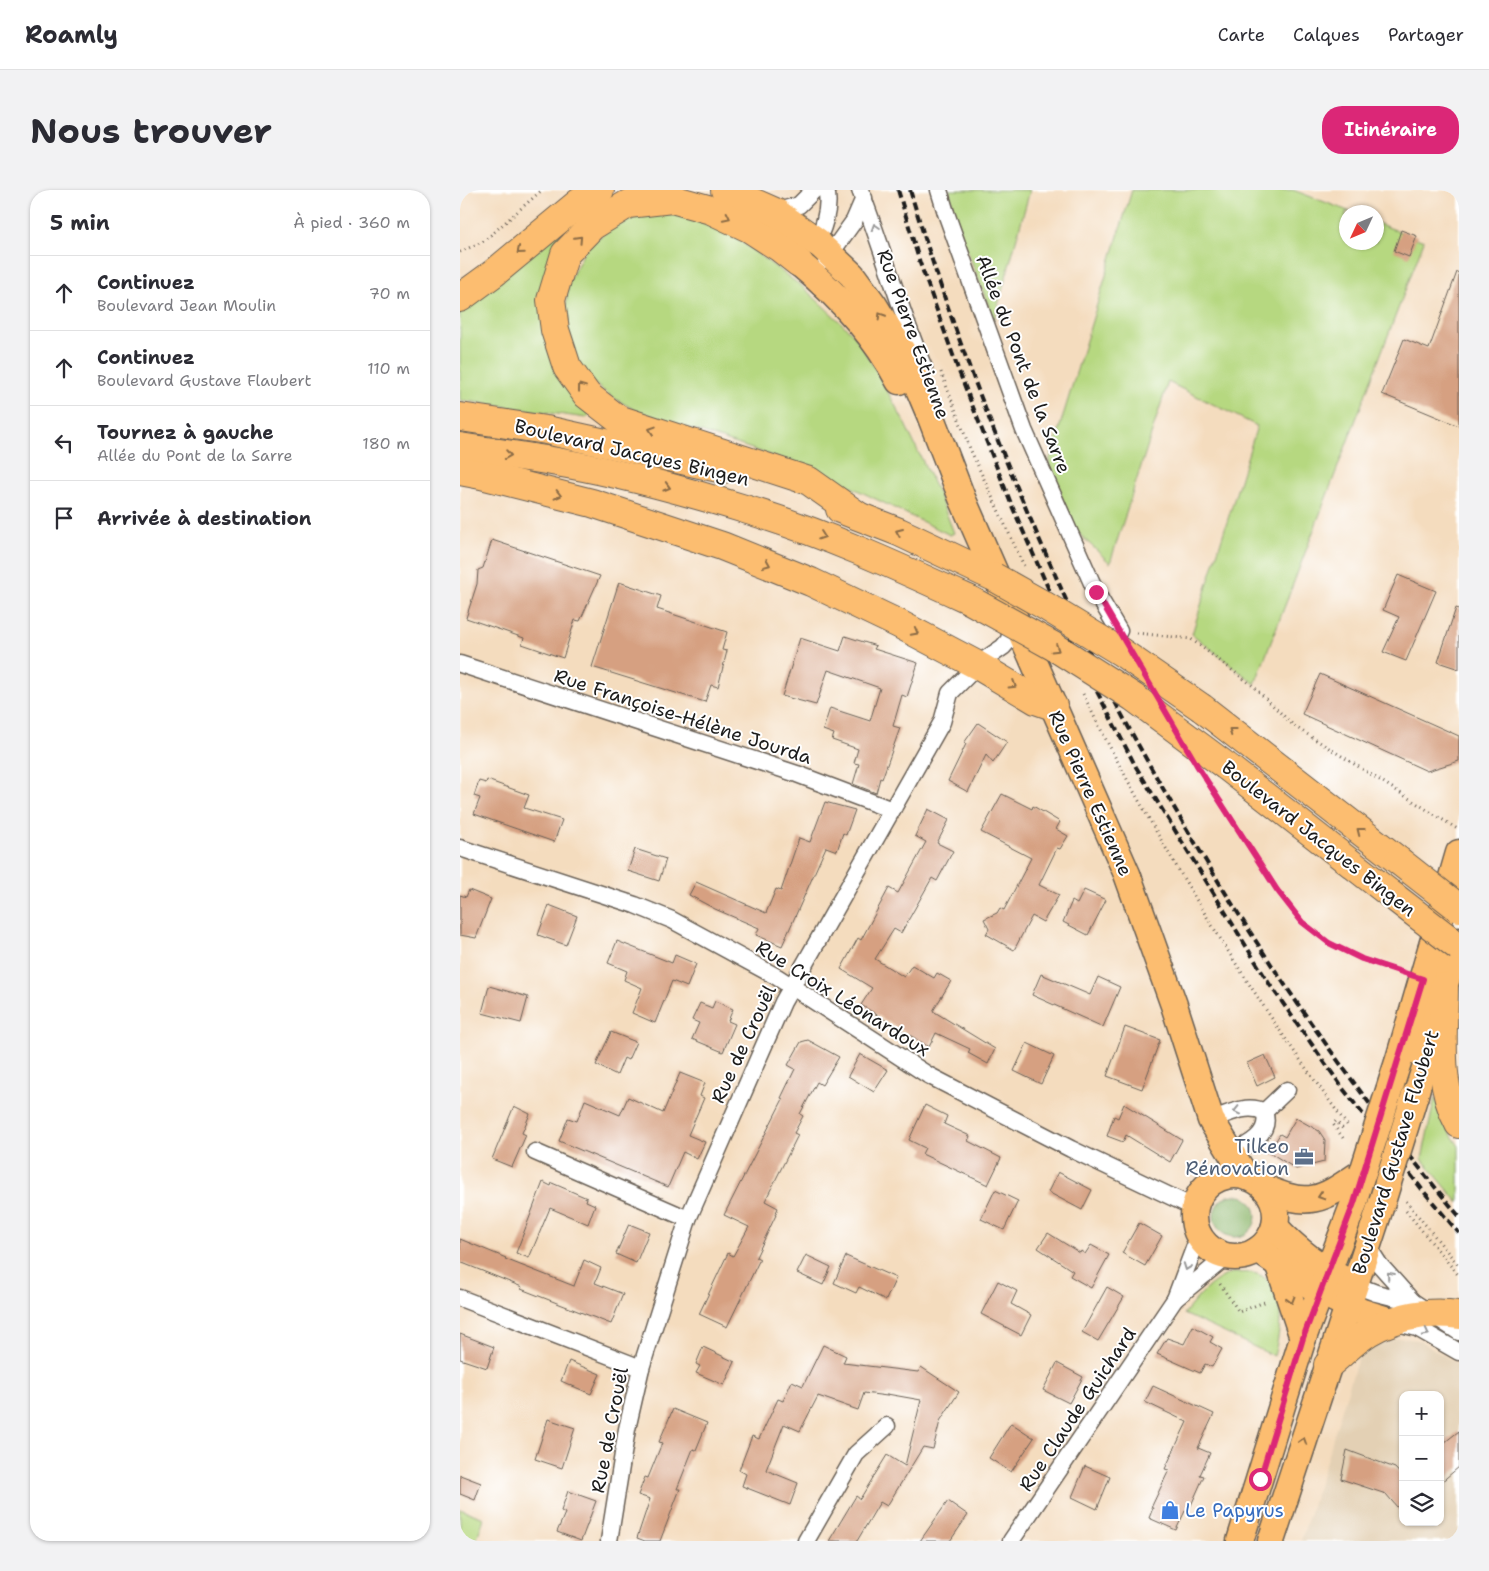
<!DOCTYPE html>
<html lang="fr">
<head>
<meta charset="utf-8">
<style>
	body { margin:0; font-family:"Shantell Sans",sans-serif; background:#f2f2f3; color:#2b2b33 }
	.controls { position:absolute; right:15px; bottom:15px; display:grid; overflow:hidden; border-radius:10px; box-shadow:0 1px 4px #0004 }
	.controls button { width:45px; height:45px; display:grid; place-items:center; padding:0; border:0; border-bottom:1px solid #e1e1e2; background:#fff; color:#2b2b33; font:25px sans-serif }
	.compass { position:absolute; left:879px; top:15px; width:45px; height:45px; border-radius:50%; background:#fff; box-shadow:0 1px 4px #0004; rotate:226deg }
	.stop { position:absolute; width:15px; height:15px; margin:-11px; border:4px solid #db2777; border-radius:50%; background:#fff }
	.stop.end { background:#db2777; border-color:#fff; box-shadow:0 1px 5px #0008 }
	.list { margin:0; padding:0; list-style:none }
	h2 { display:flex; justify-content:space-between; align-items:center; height:65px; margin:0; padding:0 20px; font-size:21px }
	h2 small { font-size:16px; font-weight:400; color:#7c7c81 }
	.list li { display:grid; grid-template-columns:32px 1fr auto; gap:15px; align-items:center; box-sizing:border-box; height:75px; padding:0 20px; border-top:1px solid #e1e1e2 }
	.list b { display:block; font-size:19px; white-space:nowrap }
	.list p { margin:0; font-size:16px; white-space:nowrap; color:#7c7c81 }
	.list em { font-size:16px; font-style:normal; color:#7c7c81 }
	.icon { flex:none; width:28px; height:28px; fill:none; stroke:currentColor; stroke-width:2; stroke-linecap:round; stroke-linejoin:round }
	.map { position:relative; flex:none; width:999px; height:1351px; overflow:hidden; border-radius:20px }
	header { display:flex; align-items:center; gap:30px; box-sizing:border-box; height:70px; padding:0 25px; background:#fff; border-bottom:1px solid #e1e1e2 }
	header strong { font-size:24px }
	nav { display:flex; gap:28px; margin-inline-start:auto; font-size:18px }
	.intro { display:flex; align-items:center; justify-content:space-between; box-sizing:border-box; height:120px; padding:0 30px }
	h1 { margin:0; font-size:35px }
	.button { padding:12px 22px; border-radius:20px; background:#db2777; color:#fff; font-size:18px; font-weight:700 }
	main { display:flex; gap:30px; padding:0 30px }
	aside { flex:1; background:#fff; border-radius:20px; box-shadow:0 1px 4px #0004 }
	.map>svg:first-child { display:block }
</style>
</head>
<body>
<header>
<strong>Roamly</strong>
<nav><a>Carte</a><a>Calques</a><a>Partager</a></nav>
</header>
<div class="intro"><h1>Nous trouver</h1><a class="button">Itinéraire</a></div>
<main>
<aside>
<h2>5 min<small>À pied · 360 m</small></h2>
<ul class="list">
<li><svg class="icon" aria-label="ahead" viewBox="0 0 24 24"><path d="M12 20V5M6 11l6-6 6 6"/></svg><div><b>Continuez</b><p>Boulevard Jean Moulin</p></div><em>70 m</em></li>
<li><svg class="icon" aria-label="ahead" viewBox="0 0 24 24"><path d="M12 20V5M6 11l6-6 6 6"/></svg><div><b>Continuez</b><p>Boulevard Gustave Flaubert</p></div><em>110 m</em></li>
<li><svg class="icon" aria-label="left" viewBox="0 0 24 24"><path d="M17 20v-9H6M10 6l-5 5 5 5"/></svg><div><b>Tournez à gauche</b><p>Allée du Pont de la Sarre</p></div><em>180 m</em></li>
<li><svg class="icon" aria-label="arrive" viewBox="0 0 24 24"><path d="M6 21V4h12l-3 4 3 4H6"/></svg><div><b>Arrivée à destination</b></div></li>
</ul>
</aside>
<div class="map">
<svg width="999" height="1351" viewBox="0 0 999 1351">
	<rect width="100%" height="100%" fill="#fff"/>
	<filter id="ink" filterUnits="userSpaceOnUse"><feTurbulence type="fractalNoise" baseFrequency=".02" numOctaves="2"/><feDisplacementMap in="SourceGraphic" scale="10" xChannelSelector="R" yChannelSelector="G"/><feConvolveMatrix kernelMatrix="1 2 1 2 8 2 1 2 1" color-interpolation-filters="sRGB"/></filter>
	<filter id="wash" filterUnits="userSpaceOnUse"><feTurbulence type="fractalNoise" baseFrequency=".0096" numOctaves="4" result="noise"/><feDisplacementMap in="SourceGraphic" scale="20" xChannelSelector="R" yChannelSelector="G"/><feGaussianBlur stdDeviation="1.12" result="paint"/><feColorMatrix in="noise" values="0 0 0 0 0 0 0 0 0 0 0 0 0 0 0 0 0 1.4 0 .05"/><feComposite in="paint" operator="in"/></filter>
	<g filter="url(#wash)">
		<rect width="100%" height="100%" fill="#f4dcbe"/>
		<path fill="#e3d0b4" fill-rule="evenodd" d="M938,1148L959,1150L999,1175V1351H841L898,1168L914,1155ZM943,1205H980V1332H943Z"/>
		<g fill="#b6d880" stroke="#697a4e">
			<path d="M489,0H570L534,130L497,34Z"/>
			<path d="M672,0H833L891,22H886V52H916L917,33L964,51L795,494L732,444L797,236L708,192L650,373L616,341L588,275Z"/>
			<path d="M188,21L230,25L272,45L344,98L395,146L417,182L443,230L479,305L494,343L490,345L389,296L304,263L175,220L152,207L132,192L116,172L105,124L109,91L127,57L164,28Z"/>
			<path d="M111,29L117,37L91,73L130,224L126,228L0,210V119Z"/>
			<path d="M975,907L986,937L999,956V1013L962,969Z"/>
			<path d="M771,1083C781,1083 793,1081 802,1086C828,1102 820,1142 814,1166L724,1124C739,1106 748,1093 771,1083Z"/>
			<path d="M0,1319L24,1328L16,1351H0Z"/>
		</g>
		<circle fill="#90b86e" stroke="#566a45" cx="775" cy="1026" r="21"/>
		<g id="blocks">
			<g fill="#d6a081">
				<path d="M941,40L957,46L949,67L934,61Z"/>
				<path d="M997,82L999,83V236L922,204L944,149L969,159Z"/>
				<path d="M32,350L140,386L120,431L115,430L103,468L62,454L64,448L6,428L17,394L18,380L23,378Z"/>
				<path d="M938,385L976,401L946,471L923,462L939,427L923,420Z"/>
				<path d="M159,392L201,406L197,419L267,442L262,460L267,461L258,497L251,495L245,512L132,477Z"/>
				<path d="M996,418L999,419V479L978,472Z"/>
				<path d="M385,446L416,456L414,459L458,473L447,507L442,505L433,536L440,538L422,589L420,588L416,603L393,594L399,574L394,573L398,559L372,550L374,544L363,540L370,518L410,531L420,498L368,480L356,515L322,506L340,448L380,461Z"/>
				<path d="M860,484L999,546V571L967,581L842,524Z"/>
				<path d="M518,533L547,552L533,573L526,565L508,602L488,591L506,554L504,553Z"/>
				<path d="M27,590L69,605L64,618L102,630L94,652L14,624L20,608L14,606L19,591L26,593Z"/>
				<path d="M542,604L572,619L573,616L600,632L596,639L608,646L600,659L597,658L579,695L599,705L583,732L572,726L554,760L526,744L529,739L524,729L537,723L540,718L544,720L571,668L521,642Z"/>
				<path d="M365,612L395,620L386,645L383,643L377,661L366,657L322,756L296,745L299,738L255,719L229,705L236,692L306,723L316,699L321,701L339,648L350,652Z"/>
				<path d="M468,619L489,630L477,653L493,661L477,691L472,688L441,743L434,739L415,769L444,787L452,775L474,788L477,783L491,791L473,821L535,859L528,874L508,863L510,859L476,843L469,857L401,815L412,798L381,779L398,748L401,750L429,698L438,703L466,652L455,646Z"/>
				<path d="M175,659L206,669L199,691L168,681Z"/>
				<path d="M9,700L31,709L16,748L0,745V705L6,707Z"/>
				<path d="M624,700L646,710L628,745L603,732L612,711L617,714Z"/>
				<path d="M89,715L117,726L106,755L78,745Z"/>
				<path d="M157,751L212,773L215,765L236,774L227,797L212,791L195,833L172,823L182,798L164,790L167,781L148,773Z"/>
				<path d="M581,784L630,805L638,787L660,797L643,837L572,805Z"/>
				<path d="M29,796L68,807L61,833L22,823Z"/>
				<path d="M255,811L273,819L268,831L275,834L263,862L232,849L239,833L232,830L240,813L252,818Z"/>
				<path d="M665,837L700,850L682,899L647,886Z"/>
				<path d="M151,842L176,852L168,870L164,868L157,885L136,875Z"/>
				<path d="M348,850L379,867L362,895L357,892L340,924L343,926L334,943L338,945L305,1011L318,1018L315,1025H316L296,1067L300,1069L267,1137L239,1124L268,1063L273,1066L289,1037L264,1025L323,909L321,908L335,879L328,875L341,852Z"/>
				<path d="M567,853L594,866L581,894L554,881Z"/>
				<path d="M400,864L428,880L414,902L388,886Z"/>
				<path d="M805,865L815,887L797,896L787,873Z"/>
				<path d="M220,883L245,893L240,906L244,908L228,945L245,952L237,969L223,962L208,997L99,951L108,928L117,931L125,910L160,925L168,907L203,923Z"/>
				<path d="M664,914L722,950L710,972L666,945L663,952L647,946L654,926L658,928Z"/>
				<path d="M465,915L487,926L484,934L510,946L508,951L541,968L528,995L462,964L465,958L449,950Z"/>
				<path d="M54,916L70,924L62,943L66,945L52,977L32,969Z"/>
				<path d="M836,928L859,941L865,950L864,972L836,979L809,962L820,944L825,947Z"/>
				<path d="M598,982L632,1000L622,1020L588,1002Z"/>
				<path d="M83,992L91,996L92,993L127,1008L126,1011L135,1015L128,1034L90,1018L69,1068L56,1063Z"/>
				<path d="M535,1000L558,1011L544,1040L521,1029Z"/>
				<path d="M679,1033L702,1046L685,1076L662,1063Z"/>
				<path d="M169,1034L189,1042L176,1073L156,1064Z"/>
				<path d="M588,1043L620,1063L621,1061L625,1064L631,1055L649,1065L631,1098L610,1086L613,1081L578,1058Z"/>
				<path d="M0,1049L46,1068L45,1069L114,1096L124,1070L141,1078L135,1093L163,1104L151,1134L61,1099L62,1097L0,1072Z"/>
				<path d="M346,1065L371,1077L363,1095L337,1083Z"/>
				<path d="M386,1066L436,1088L426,1110L399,1097L396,1103L374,1093Z"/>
				<path d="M538,1091L557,1101L551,1114L571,1125L561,1145L521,1124Z"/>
				<path d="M647,1097L664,1107L638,1151L622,1142Z"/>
				<path d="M733,1136L753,1147L750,1152L762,1159L752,1177L745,1174L740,1183L697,1164L707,1148L724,1154Z"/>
				<path d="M0,1144L34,1157L27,1178L0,1169Z"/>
				<path d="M363,1155L386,1166L383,1173L458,1182L461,1177L499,1202L480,1231L473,1259L463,1257L427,1316L420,1312L397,1351H369L396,1306L400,1309L427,1265L445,1276L461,1210L427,1204V1206L404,1203L398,1220L358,1206L340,1241L324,1234L306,1280L338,1293L330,1315L282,1296L286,1284L279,1280L292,1246L299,1249L318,1209L323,1211L332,1191L343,1196Z"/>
				<path d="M243,1157L275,1172L264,1195L236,1183L240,1176L236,1174Z"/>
				<path d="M109,1171L140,1184L131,1204L101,1191Z"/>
				<path d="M597,1173L623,1187L609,1213L583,1200Z"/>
				<path d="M693,1196L754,1224L738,1258L750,1263L740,1285L744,1286L728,1322L725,1321L716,1340L689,1328L693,1318H691L709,1280L705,1279L727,1232L685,1212Z"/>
				<path d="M213,1219L247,1233L236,1260L233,1259L217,1299H220L200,1351H185L177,1348L190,1309L178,1305L185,1287L188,1288L202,1253L199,1252Z"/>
				<path d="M88,1229L115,1238L102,1278L75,1269Z"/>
				<path d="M551,1233L574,1248L551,1282L529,1268Z"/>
				<path d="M999,1241V1277L980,1293V1256Z"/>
				<path d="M887,1260L935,1278L943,1287V1324L926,1304L881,1289Z"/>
				<path d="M625,1276L650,1287L637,1319L612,1307Z"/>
				<path d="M0,1285L21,1293L15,1310L0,1304Z"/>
				<path d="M108,1301L136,1311L121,1351L97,1342L105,1323L101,1321Z"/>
				<path d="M488,1311L508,1325L490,1351H460Z"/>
			</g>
		</g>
	</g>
	<g filter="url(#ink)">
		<use href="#blocks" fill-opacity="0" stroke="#685f55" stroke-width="1"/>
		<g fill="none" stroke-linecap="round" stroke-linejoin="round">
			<g stroke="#685f55" stroke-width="19">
				<g id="minor">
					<path d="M400,0C423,59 440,120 464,178"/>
					<path d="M479,0L486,23L564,240L636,402L659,441"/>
					<path d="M315,22L339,15L354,0"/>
					<path d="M353,56C363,43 371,16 366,0"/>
					<path d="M366,70L394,31L404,8"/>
					<path d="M0,474L337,584L432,620"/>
					<path d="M0,658L175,715L212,730L317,787L468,885L611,959L735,1018"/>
					<path d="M804,922L827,900"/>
					<path d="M751,930C767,924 788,913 804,922C812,943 788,956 771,962"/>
					<path d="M75,962L228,1029"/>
					<path d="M908,1057L919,1074L953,1112L999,1142"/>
					<path d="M895,1095L916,1103L953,1112"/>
					<path d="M0,1108L181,1178"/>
					<path d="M715,1109L767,1066"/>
					<path d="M938,1133L957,1138L999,1162"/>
					<path d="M149,1351L167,1239L181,1178L228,1029L323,812L482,532L490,503L511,482L517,475L543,457L549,450L553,426"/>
					<path d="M346,1351L396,1264L427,1236"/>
					<path d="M551,1351L715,1109L739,1045"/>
				</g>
			</g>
			<g stroke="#685f55" stroke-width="29">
				<g id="primary">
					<path d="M357,52L392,85L414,115L445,166L470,225L502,308L667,684L714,815L751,930L786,987"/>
					<path d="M339,73C379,106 415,145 439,191"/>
					<path d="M939,869L999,663"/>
					<path d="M955,905L984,797L999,751"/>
					<circle cx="775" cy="1026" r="41"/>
					<path d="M805,998C851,1020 864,1008 903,982"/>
					<path d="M815,1037C835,1058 856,1076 883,1089"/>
					<path d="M798,1060L860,1102L902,1122L931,1131"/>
					<path d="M818,1073L843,1148"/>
					<path d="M780,1351L843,1148L894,1013L903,982"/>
					<path d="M811,1351L922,1012"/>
				</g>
			</g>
			<g stroke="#685f55" stroke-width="30">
				<g id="trunk">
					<path d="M265,0L315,22L357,52"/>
					<path d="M339,73L320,58L289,38L251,20L212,9L168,14L132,36L105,64L91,110L95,140L107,177L127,205L158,229L349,291L397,325"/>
					<path d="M0,108L34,83L121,11L140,0"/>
					<path d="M0,227L86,240L263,279"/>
					<path d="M0,257C36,263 72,267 108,274C169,285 229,302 288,320C364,343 436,376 508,409"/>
					<path d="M0,281L21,285L132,313L262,356L351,392L439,434L517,475L576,510L593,516"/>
					<path d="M380,319L439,342L534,387"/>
					<path d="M742,518L939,671"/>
					<path d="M766,576L929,703"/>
					<path d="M984,797C984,842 976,893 999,934"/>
					<path d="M868,1175C878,1167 887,1158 897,1150C925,1128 964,1120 999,1125"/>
				</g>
			</g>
			<g stroke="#685f55" stroke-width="3" stroke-dasharray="1 4" stroke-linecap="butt">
				<path d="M0,62L24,51L82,0"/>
				<path d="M481,182L511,261L564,376"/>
				<path d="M677,443L731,449L793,496L834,536L999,640"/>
				<path d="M623,504C647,553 673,601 700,648C757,747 819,844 888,936"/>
				<path d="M749,594L817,700L842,732L869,753L902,769L942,782"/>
				<path d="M883,948L873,934L876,931L884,940"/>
				<path d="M946,1011L999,1076"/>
				<path d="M946,1021L999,1086"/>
				<path d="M760,1094L779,1122L807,1111"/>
			</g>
			<use href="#minor" stroke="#fff" stroke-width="16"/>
			<use href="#primary" stroke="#fcbd6f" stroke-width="26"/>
			<use href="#trunk" stroke="#fcbd6f" stroke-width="28"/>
			<g stroke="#1c1c1c" stroke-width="4" stroke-dasharray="8 4" stroke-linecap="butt">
				<path d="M438,0L460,73L498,179L552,316L616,461L676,577L810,795L884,900L965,1003L999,1043"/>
				<path d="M450,0C489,130 537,256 593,380C605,407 616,434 629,461C660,524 695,586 731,646C810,780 899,907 999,1026"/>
			</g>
			<g stroke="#685f55" stroke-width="29" stroke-linecap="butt">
				<g id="primary-bridge">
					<path d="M903,982L939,869"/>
					<path d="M922,1012L955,905"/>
				</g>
			</g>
			<g stroke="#685f55" stroke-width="30" stroke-linecap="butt">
				<g id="trunk-bridge">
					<path d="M534,387L582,414L661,462L742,518"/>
					<path d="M508,409L593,456L673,507L766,576"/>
					<path d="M939,671L999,718"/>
					<path d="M929,703L999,757"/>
				</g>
			</g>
			<use href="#primary-bridge" stroke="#fcbd6f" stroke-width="26"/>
			<use href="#trunk-bridge" stroke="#fcbd6f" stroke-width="28"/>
		</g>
		<defs><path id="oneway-chevron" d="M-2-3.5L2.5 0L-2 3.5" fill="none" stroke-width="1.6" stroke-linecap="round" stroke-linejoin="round" transform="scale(1.25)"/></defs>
		<g stroke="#8c6c46">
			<use href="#oneway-chevron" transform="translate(267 27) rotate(26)"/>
			<use href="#oneway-chevron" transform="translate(119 49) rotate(-47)"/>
			<use href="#oneway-chevron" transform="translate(60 61) rotate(140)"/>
			<use href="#oneway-chevron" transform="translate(421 126) rotate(-122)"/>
			<use href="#oneway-chevron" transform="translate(121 197) rotate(-127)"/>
			<use href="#oneway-chevron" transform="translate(192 240) rotate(-162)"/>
			<use href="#oneway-chevron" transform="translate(48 265) rotate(9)"/>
			<use href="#oneway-chevron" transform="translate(207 297) rotate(16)"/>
			<use href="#oneway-chevron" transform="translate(98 305) rotate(14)"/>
			<use href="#oneway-chevron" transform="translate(439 342) rotate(-157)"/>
			<use href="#oneway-chevron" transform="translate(362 346) rotate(19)"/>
			<use href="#oneway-chevron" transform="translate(307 374) rotate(22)"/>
			<use href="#oneway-chevron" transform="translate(455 442) rotate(28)"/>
			<use href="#oneway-chevron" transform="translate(596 459) rotate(32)"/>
			<use href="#oneway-chevron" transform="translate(553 495) rotate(32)"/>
			<use href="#oneway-chevron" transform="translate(772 541) rotate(-142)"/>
			<use href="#oneway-chevron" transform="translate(900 641) rotate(-142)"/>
			<use href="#oneway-chevron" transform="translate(861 1006) rotate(162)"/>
			<use href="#oneway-chevron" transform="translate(831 1110) rotate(73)"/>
			<use href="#oneway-chevron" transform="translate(843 1251) rotate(-72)"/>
		</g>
		<g stroke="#999">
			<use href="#oneway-chevron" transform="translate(415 37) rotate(-108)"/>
			<use href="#oneway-chevron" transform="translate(777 921) rotate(167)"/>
			<use href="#oneway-chevron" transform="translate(727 1077) rotate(110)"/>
			<use href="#oneway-chevron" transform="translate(930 1085) rotate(-131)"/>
			<use href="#oneway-chevron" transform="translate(966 1143) rotate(27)"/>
		</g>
	</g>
	<g fill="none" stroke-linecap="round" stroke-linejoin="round" filter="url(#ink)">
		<path stroke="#db2777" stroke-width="6" d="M636,402L738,577L817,700L842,732L869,753L902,769L963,789L894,1013L843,1148L800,1289"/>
	</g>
	<defs>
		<g id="office-bare" transform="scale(1.5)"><path d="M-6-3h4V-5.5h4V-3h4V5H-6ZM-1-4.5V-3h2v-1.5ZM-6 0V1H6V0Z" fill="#5c6f8a" stroke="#fff" stroke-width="2.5" paint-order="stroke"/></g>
		<g id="shop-bare" transform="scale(1.5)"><path d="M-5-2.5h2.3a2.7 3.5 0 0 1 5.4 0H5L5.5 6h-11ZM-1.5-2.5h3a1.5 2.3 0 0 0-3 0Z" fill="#3f7fe0" stroke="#fff" stroke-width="2.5" paint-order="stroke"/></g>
	</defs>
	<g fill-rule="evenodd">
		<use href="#office-bare" x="844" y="967"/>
		<use href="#shop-bare" x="710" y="1320"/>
	</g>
	<g text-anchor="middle" stroke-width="4" stroke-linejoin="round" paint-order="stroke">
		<g font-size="19" fill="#1c1c1c" stroke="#fff">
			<text transform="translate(454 144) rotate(70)" y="7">Rue Pierre Estienne</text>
			<text transform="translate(564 174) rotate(69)" y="7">Allée du Pont de la Sarre</text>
			<text transform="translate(172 262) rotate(13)" y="7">Boulevard Jacques Bingen</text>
			<text transform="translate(223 526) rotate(18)" y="7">Rue Françoise-Hélène Jourda</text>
			<text transform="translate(631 603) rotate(66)" y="7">Rue Pierre Estienne</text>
			<text transform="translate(859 648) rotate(38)" y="7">Boulevard Jacques Bingen</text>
			<text transform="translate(383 808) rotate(32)" y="7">Rue Croix Léonardoux</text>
			<text transform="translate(283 854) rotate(-65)" y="7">Rue de Crouël</text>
			<text transform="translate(935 962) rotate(-73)" y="7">Boulevard Gustave Flaubert</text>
			<text transform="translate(617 1219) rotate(-56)" y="7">Rue Claude Guichard</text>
			<text transform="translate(149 1240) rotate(-79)" y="7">Rue de Crouël</text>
		</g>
		<g font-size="19" fill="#4e5e75" stroke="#fff" text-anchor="end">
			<text x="829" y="963">Tilkeo<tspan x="829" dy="22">Rénovation</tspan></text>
		</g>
		<g font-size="19" fill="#366cbe" stroke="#fff" text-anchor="start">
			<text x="725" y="1327">Le Papyrus</text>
		</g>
	</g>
</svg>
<div class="controls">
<button>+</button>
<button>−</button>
<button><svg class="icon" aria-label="layers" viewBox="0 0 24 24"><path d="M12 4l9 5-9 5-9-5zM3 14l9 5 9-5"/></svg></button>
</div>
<svg class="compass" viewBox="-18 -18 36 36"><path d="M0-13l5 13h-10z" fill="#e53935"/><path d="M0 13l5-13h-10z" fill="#7c7c81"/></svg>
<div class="stop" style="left:800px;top:1289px"></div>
<div class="stop end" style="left:636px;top:402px"></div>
</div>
</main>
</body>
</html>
